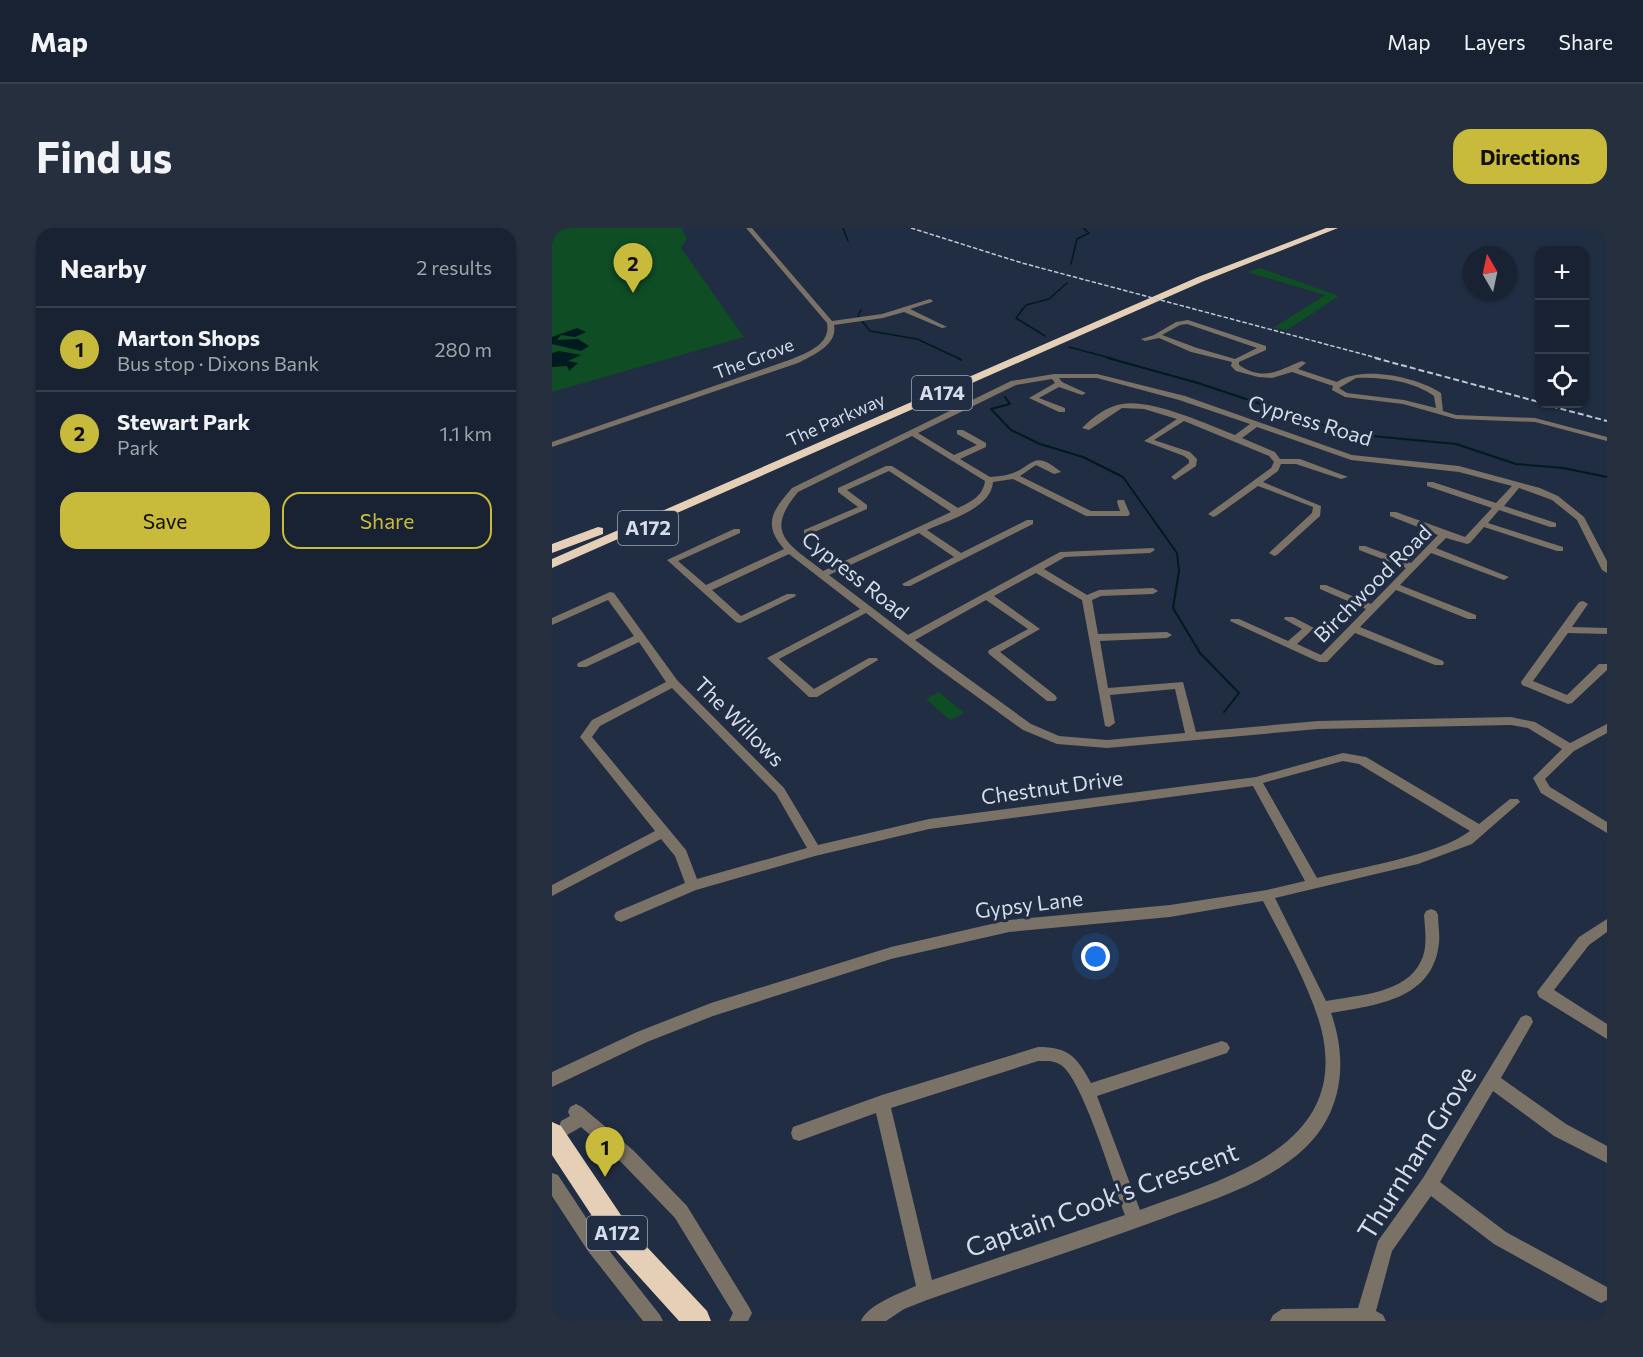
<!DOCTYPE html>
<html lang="en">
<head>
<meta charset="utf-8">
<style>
	body { margin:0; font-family:Commissioner,sans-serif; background:#262f3e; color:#f1f3f6 }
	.controls { position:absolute; right:18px; top:18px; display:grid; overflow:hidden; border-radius:12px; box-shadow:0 2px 4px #0004 }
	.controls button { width:54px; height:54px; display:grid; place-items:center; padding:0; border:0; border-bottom:2px solid #373f4d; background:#192232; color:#f1f3f6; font:30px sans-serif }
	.compass { position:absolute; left:911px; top:18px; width:54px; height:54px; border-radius:50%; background:#192232; box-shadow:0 2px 4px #0004; rotate:351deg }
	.you { position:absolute; left:544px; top:729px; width:21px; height:21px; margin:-15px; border:4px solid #fff; border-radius:50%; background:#1a73e8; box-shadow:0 0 0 9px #1a73e833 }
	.badge { display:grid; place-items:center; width:39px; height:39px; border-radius:50%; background:#c8bb3b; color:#111; font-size:20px; font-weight:700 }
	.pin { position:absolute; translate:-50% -50px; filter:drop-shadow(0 2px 3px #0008) }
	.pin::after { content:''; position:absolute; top:32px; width:21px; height:18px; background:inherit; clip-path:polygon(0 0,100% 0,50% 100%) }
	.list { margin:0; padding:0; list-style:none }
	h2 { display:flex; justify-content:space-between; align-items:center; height:78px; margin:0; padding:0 24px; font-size:26px }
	h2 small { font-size:20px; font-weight:400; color:#9fa4ac }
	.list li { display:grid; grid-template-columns:39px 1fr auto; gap:18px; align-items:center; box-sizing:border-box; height:84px; padding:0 24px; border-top:2px solid #373f4d }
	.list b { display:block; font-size:22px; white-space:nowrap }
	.list p { margin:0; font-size:20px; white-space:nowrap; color:#9fa4ac }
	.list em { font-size:20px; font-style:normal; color:#9fa4ac }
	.actions { display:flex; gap:12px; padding:18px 24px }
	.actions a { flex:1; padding:14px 0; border:2px solid #c8bb3b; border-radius:18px; text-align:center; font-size:21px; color:#c8bb3b }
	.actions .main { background:#c8bb3b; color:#111 }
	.icon { flex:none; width:33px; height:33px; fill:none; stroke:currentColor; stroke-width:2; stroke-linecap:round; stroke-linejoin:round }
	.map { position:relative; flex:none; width:1055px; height:1093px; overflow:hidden; border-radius:18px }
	header { display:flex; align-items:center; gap:36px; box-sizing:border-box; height:84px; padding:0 30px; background:#192232; border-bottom:2px solid #373f4d }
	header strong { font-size:28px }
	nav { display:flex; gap:33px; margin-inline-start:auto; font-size:21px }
	.intro { display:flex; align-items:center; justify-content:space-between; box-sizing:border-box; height:144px; padding:0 36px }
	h1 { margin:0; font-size:42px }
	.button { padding:15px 27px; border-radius:18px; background:#c8bb3b; color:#111; font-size:21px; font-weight:700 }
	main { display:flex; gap:36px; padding:0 36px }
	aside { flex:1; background:#192232; border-radius:18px; box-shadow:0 2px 4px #0004 }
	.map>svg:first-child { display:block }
</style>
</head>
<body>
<header>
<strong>Map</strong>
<nav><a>Map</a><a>Layers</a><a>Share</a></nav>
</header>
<div class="intro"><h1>Find us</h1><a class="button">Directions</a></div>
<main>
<aside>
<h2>Nearby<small>2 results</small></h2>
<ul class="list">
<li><span class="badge">1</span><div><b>Marton Shops</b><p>Bus stop · Dixons Bank</p></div><em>280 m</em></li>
<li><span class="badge">2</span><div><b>Stewart Park</b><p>Park</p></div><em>1.1 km</em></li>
</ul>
<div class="actions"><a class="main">Save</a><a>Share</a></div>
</aside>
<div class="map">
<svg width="1055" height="1093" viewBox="0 0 1055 1093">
	<rect width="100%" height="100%" fill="#212d42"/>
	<g fill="#0f4d25">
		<path d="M0,0H130L135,11L129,20L192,109L0,164Z"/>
		<path d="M708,40L787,68L735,102L721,100L773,67L695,44Z"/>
		<path d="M387,464L412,485L398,492L374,471Z"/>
	</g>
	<g fill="#001b1f">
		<path d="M25,100L34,104L23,109L9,107L5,112L26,111L37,118L29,123L0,116V109Z"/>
		<path d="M7,123L29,127L16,133L26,135L17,143L15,138L0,139V125Z"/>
	</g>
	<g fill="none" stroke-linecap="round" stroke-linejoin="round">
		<g stroke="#001b1f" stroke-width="1.5">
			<path d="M291,0L296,13"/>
			<path d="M519,36L525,11L537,5L531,0"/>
			<path d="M309,82L306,88L318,103L365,111L408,131"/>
			<path d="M493,108L464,90L474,77L497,71L515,55"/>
			<path d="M517,119L562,131"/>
		</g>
		<g stroke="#001b1f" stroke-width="2">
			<path d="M406,130L409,132"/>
			<path d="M556,130L646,155L799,206L904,216L964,236L1011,240L1055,249"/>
			<path d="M453,169L458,176L439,181L459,202L488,216L531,229L571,249L625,325L627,343L621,380L648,425L687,465L672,484"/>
		</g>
		<g fill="#7a7167" fill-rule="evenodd">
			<path d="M194,0H200L280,93L330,86L378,71L381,73L380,74L358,81L395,99L390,100L352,84L331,90L282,97C286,117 261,127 246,135L0,219V214L240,131C256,124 279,116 275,95Z"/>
			<path d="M636,92L714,118V122L687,134V137C713,154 726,142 750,133L754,135L746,141L785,154C810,137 865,149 889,165L891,183L904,187L983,190L1055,209V213L983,194L904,191L851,176L793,169L780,162L781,158L740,144L720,150L706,149L684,143L679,138L680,134L639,124L607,110L593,113L589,111L602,107L624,94ZM635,96L705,120L683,131L645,120L610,107L628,97ZM804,150C829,149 861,153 882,168L884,180L852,172L795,165L787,160Z"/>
			<path d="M502,146H545L633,168L800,227L907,238L988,260L1006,268L1032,289L1055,333V345L1050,342L1025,292L1000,272L967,260L952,278L1004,295V299H998L947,282L936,295L1011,319V323H1005L932,299L918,315L915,316L894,310L884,320L957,349L952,352L949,351L879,325L848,357L924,387V391H916L844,362L808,399L891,433L892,435L891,437H883L803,405L775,434H767L678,393L679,391H687L736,413L750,401L732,391L733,389H741L762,400L745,416L769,427L814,381L768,361V357H774L819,376L854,340L807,322V318H813L859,335L886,307L838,288V284H844L913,309L940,280L875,258V254H881L944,275L960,258L907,244L799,232L705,199L690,210L723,224L728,231H748L796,249L789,251L744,236H729L726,243L711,254L769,278L768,288L725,327L722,328L717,325L719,323L760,285L761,279L706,258L664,288L661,289L656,286L719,240L722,234L717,228L632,193L602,212L638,224L645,231L644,238L623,252L619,249L637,235V232L632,228L592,213L625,191L592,181L570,180L537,202L530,200C540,190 555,178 570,176C600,171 654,196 683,207L698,196L627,172L545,150H507L510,154L534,165L530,167L507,159L487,170L513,180V184H507L477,170L503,155L500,151L464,157L366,205L402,227L425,217L405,206V202H411L434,215V219L408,231L438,249C445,248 452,248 458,246C482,239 480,220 509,244L502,246L484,237L468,248L539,283H568L565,274L566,272H572L578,286L576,288H534L461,251L441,254C439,281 396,292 375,302L409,325L475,292H481V296L358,358H352L350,356L402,329L367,305L277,347L356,407L508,324L601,320L603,322L598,325L513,329L492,341L535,367L547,362L601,360L606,363L601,366L549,368L540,372L546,406L615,404L620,407L615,410L548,413L556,460L631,454L644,504L766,493L959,489L983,494L1018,515L1055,496V505L1022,523L993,551L998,559L1055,594V605L989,565L981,550L1010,521L976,500L959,497L766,501L555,520L505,516L471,502L384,439L314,385L227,431L262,461L317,430H325L326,432L265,469H257L215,430L308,381L237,326L160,362L189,388L235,366H243L244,368L188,395L184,394L115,332L182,301H188V305L126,333L154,357L232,321C210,296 221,282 240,260L459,153ZM360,208L433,253C431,268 419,274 406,280L340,238H334L286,260V264L306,279L252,302V306H258L315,281V277L295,262L337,243L399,284L271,343C237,316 211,306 246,264ZM484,345L530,372L553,498L557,499L563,495L558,467L623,461L633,505L555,512L507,508L479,496L363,412L434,372L476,401L437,422L436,424L437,426L495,473H503L505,470L503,467L448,424L488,401L442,368Z"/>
			<path d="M58,364L62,365L125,452L232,560L266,617L377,591L704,549L791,525L814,529L927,596L958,571H966L968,574L920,616L866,636L723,670L774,773C805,767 854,766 869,733C876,719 873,702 872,687L874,683L879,681L884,683L886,687C886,696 888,706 887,715C881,772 824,777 779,785C796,832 791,884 753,920C715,956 660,972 612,990C534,1019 454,1044 375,1072L352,1081L334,1093H309C315,1077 348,1065 364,1058L324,885L247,913L241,911L239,905L241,899L330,867L486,819C517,819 525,829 539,855L670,813L675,815L678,820L675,825L545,868L588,982C676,949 804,917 767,793C754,751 731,712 711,673L618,689L457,704L339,731L161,788L95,814L0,859V844L85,804L159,775L339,719L457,692L618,677L715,662L753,653L701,558L377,601L263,628L144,662L74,692L69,694L64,692L62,688L64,684L133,655L123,628L109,611L0,668V657L103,603L28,509L40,492L114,454L87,414L34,439H26L25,437L26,435L82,408L56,372L0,397V390ZM120,460L224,566L255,620L145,651L134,622L40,509L48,498ZM791,533L807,536L918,603C887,627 806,640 765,650L711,555ZM486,833C493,833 502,832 509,837C531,852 562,957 573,987L380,1052L339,880Z"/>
			<path d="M1031,373L1036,376L1020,399L1055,400V406L1016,405L981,453L1015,467L1047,436H1055V442L1020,475L1016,476L970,457L969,454L1027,374Z"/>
			<path d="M1055,691V704L1037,717L1002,762L1055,796V811L987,769L985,764L1027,709Z"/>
			<path d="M974,787L979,789L981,794L949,850L1014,896L1055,918V935L1002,908L941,863L888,954L954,1004L1055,1059V1072L1049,1075L1043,1072L942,1016L879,968L840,1023L824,1083L831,1087L834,1093H718L721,1087L730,1081L806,1080L826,1013L871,950L969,789Z"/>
			<path d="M24,876L30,879L82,923L135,978L197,1079L200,1085L196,1093H177L181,1085L123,990L70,935L29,899L15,907L9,905L7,899L9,893L18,888L16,884L18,879Z"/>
			<path d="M0,945L6,947L48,1011L108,1087L111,1093H91L36,1023L0,968Z"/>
		</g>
		<g fill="#e5cfb7" fill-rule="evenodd">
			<path d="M774,0H786L652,53L0,340V331L646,49Z"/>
			<path d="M46,299L51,300V306L0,325V316Z"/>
			<path d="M0,894L9,898L79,1002L155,1083L159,1093H127L61,1020L0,927Z"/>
		</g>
		<path stroke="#bfc7d6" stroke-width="1.5" stroke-dasharray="4.5 2" stroke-linecap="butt" d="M359,0L470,35L829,131"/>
		<g stroke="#bfc7d6" stroke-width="2" stroke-dasharray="6 3" stroke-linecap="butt">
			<path d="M823,130L987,174"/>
			<path d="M991,176L1055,193"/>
		</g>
	</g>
	<g text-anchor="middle" stroke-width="6" stroke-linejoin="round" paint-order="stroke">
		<g font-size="18" fill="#d5ddeb" stroke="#212d42">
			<text transform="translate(202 131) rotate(-21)" y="6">The Grove</text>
			<text transform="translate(284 192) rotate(-24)" y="6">The Parkway</text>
		</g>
		<g fill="#212d42" stroke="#9fa8b8" stroke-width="1.5">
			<rect x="360" y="148" width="60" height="34" rx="4.5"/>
			<rect x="66" y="283" width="60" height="34" rx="4.5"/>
			<rect x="35" y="988" width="60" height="34" rx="4.5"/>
		</g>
		<g font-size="20" font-weight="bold" fill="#d5ddeb">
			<text x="390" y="172">A174</text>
			<text x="96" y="307">A172</text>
			<text x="65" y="1012">A172</text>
		</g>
		<g font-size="21" fill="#d5ddeb" stroke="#212d42">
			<text transform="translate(758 193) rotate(17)" y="7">Cypress Road</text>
			<text transform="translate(303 348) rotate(38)" y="7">Cypress Road</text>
			<text transform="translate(821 356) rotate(-45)" y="7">Birchwood Road</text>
			<text transform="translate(187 494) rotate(45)" y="7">The Willows</text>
			<text transform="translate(500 560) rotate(-8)" y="7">Chestnut Drive</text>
			<text transform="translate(477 677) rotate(-7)" y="7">Gypsy Lane</text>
		</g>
		<g font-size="26" fill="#d5ddeb" stroke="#212d42">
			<text transform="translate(865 925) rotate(-58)" y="9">Thurnham Grove</text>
			<text transform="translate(550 972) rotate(-20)" y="9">Captain Cook's Crescent</text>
		</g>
	</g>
</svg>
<div class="controls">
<button>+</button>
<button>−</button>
<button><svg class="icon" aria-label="locate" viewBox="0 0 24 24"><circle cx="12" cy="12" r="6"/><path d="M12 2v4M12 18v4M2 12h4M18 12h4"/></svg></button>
</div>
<svg class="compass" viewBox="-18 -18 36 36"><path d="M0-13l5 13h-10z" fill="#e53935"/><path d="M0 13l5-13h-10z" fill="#9fa4ac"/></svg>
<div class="you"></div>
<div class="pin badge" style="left:53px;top:949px">1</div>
<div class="pin badge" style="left:81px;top:65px">2</div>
</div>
</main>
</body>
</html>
